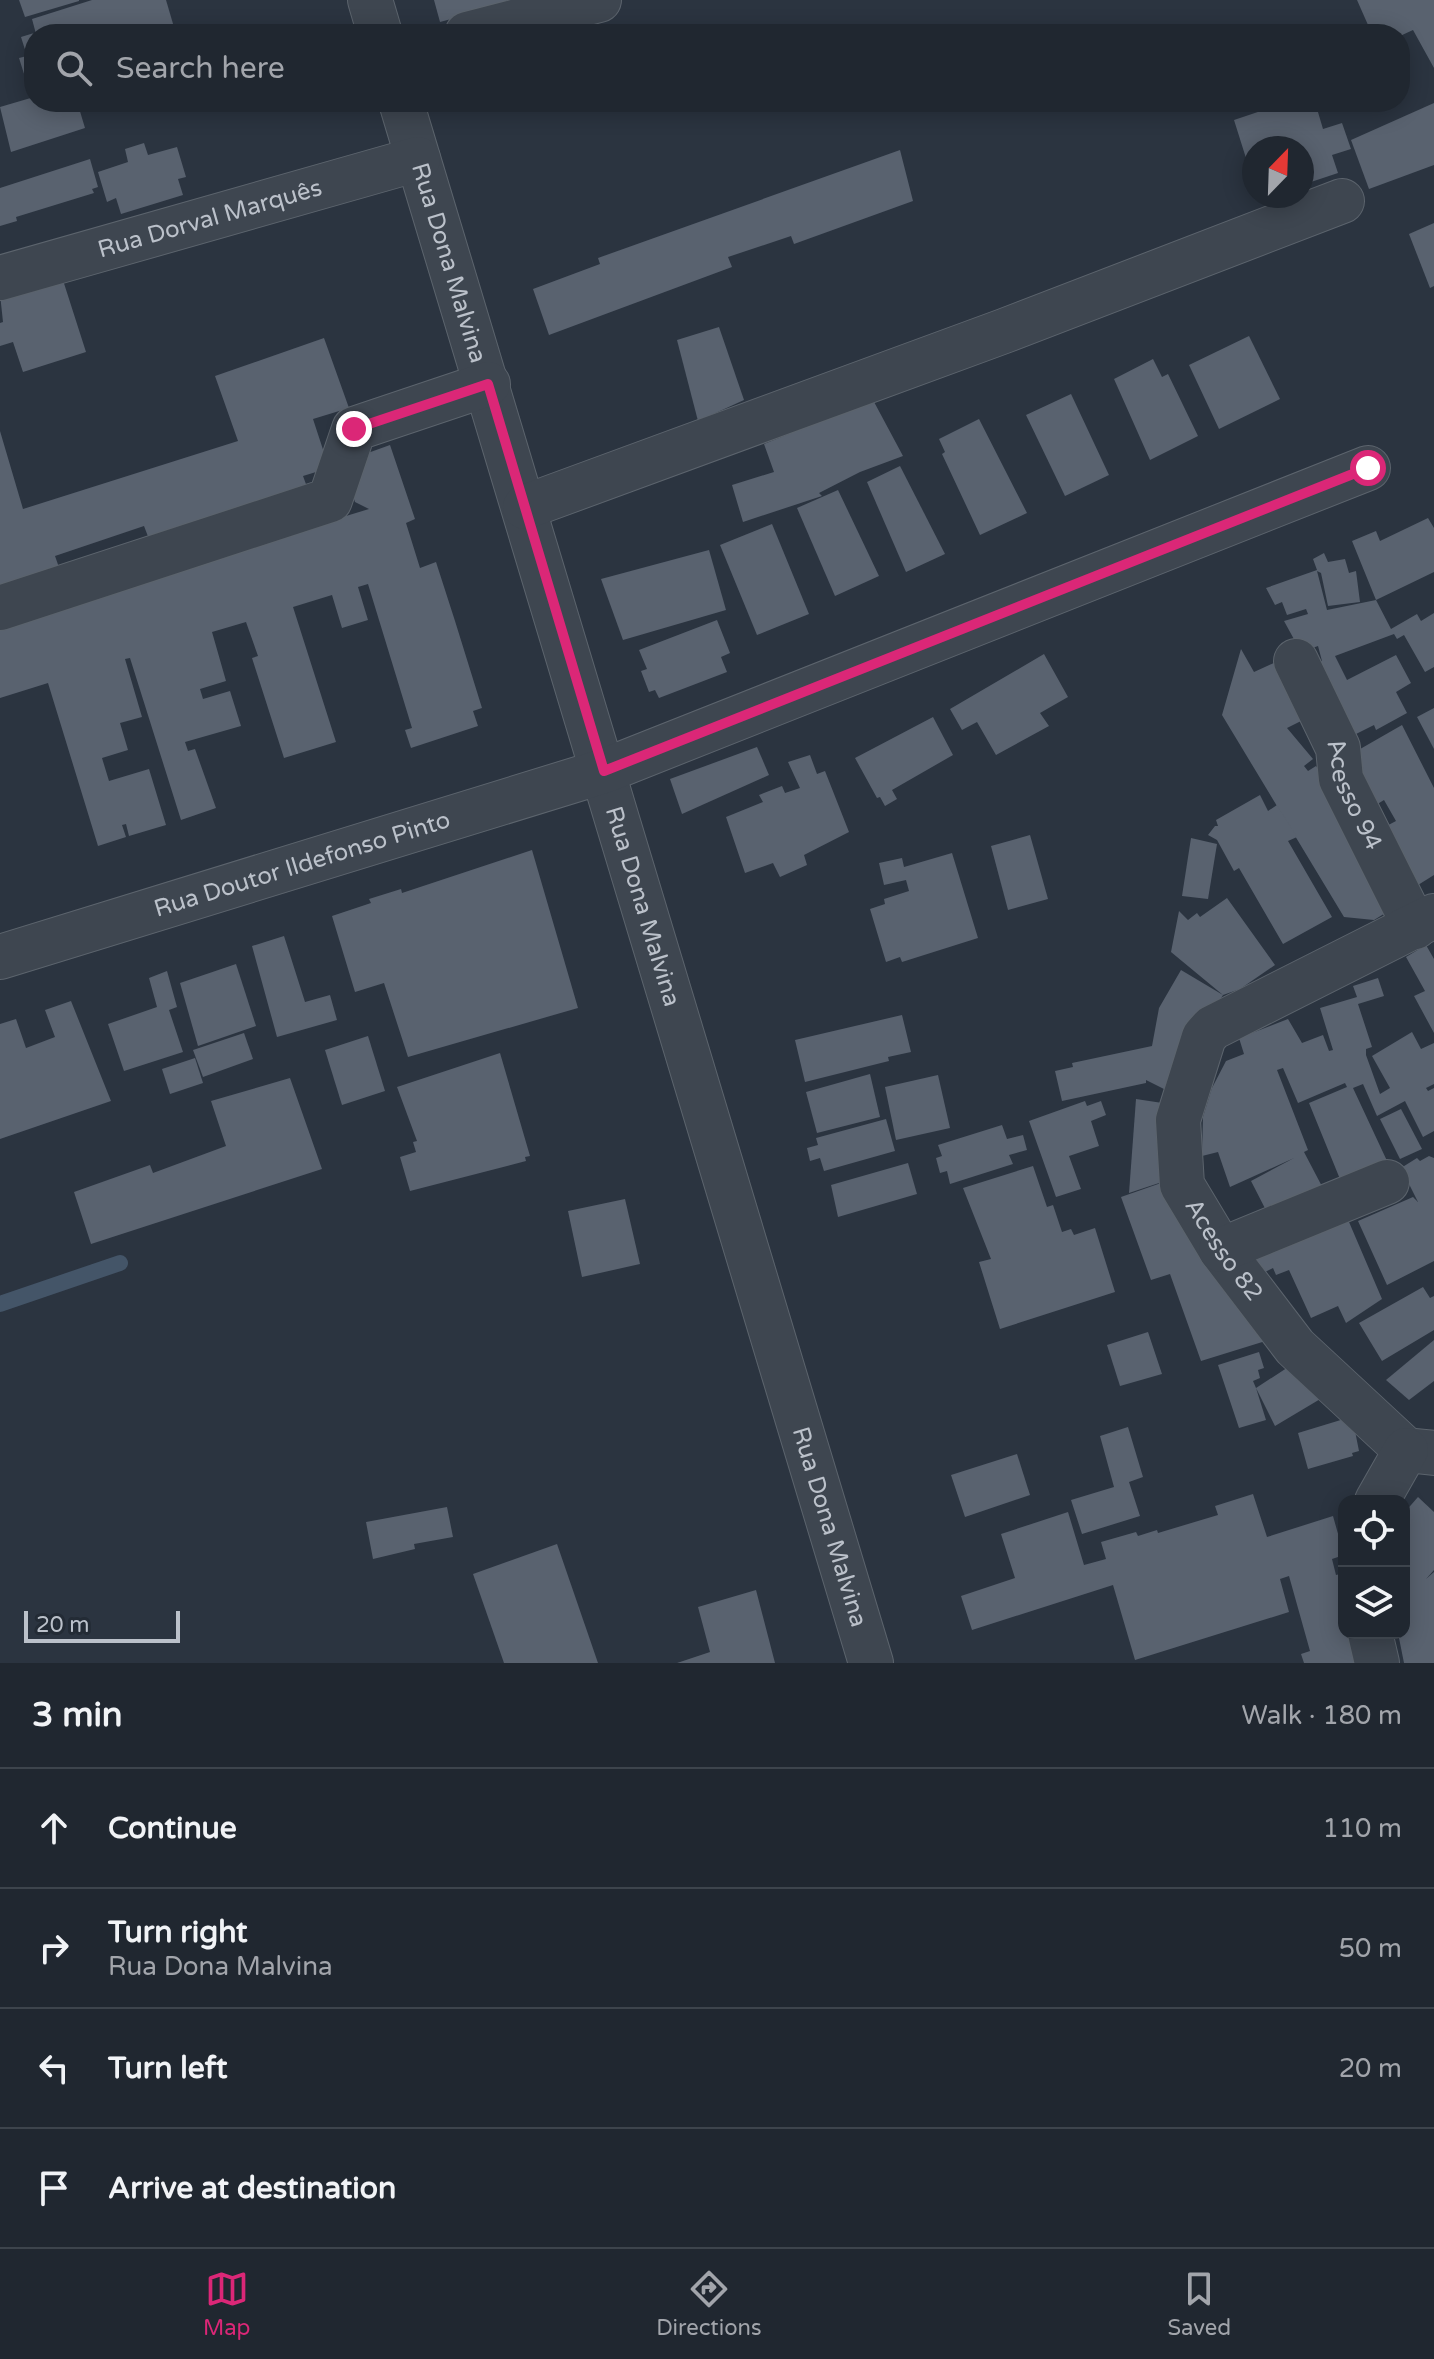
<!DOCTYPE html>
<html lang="en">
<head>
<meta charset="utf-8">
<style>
	body { margin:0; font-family:"Varela Round",sans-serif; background:#2d333c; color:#f1f3f6 }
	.controls { position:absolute; right:24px; bottom:24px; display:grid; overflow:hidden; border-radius:16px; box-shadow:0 4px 20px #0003 }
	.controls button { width:72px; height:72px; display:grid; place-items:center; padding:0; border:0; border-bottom:2px solid #3d444c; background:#202730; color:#f1f3f6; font:40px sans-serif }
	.compass { position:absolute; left:1242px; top:136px; width:72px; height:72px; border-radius:50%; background:#202730; box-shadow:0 4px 20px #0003; rotate:23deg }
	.scale { position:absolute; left:24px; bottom:20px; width:156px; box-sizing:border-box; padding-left:8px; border:4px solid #bbc1ca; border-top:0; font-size:22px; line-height:28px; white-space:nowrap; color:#bbc1ca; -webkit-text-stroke:6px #232b35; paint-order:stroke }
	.stop { position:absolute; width:24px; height:24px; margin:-18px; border:6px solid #db2777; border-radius:50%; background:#fff }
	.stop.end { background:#db2777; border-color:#fff; box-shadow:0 2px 8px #0008 }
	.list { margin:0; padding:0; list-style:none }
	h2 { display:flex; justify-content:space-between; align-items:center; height:104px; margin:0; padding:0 32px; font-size:34px }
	h2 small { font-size:26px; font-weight:400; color:#a2a5ab }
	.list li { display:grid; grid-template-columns:52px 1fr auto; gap:24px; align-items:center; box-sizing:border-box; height:120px; padding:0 32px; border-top:2px solid #3d444c }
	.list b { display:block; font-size:30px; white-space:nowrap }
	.list p { margin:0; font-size:26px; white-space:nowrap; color:#a2a5ab }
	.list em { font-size:26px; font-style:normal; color:#a2a5ab }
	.icon { flex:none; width:44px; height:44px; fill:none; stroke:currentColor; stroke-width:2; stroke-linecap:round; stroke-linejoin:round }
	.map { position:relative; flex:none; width:1434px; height:1663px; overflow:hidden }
	.search { position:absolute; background:#202730; box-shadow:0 4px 20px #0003; left:24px; right:24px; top:24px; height:88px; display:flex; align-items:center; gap:20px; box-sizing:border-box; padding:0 28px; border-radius:32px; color:#a2a5ab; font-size:30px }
	.sheet { height:584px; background:#202730 }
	nav { display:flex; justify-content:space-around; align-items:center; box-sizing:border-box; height:112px; border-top:2px solid #3d444c; background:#202730; font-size:22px; color:#a2a5ab }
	nav a { display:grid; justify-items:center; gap:4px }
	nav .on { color:#db2777 }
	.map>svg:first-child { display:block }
</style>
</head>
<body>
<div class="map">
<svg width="1434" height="1663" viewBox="0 0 1434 1663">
	<rect width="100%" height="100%" fill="#2b3440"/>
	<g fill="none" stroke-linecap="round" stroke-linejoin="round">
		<path stroke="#445568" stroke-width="16" d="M0,1304L120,1263"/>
	</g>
	<g fill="#59626f">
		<path d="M19,0H79V1L25,17Z"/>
		<path d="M92,0H166L176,34H36L32,19Z"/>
		<path d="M434,0H506L507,4L440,22Z"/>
		<path d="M1357,0H1434V68L1413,30L1400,36L1372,34Z"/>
		<path d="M34,33V74L25,77L19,58L27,56L21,37Z"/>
		<path d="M34,97V102L96,103L79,108L85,128L11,152L0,107Z"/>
		<path d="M1288,102H1315L1323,129L1342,123L1351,149L1332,155L1338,173L1302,185V148H1254L1251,174L1234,120Z"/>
		<path d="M1434,103V165L1369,189L1351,140Z"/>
		<path d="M144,143L148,155L177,147L186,177L178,179L183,195L121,214L116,198L107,202L98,172L128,162L125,149Z"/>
		<path d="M900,150L913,201L794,244L791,236L728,257L732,267L549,335L533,289L600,264L598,258Z"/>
		<path d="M90,159L98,187L92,189L94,193L16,217L17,221L0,226V188Z"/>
		<path d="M1434,223V286L1430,288L1409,234Z"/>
		<path d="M61,274L86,352L23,372L13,342L0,346V323L3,322L0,294Z"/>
		<path d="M719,327L744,400L698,421L677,340Z"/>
		<path d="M1249,336L1280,399L1219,429L1189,365Z"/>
		<path d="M324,338L349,408L313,419L329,468L303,476L310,495L152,547L144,526L55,556L61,573L0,593V431L23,509L238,441L215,376Z"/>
		<path d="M1153,359L1162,377L1168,374L1198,436L1150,460L1114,379Z"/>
		<path d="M1071,394L1109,475L1065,496L1026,415Z"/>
		<path d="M873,400L903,456L860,472L819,493L822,496L743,522L732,485L774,472L764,444Z"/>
		<path d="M979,419L1027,513L980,535L942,454L945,452L939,439Z"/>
		<path d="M390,445L415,519L406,523L420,568L436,562L455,621L482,708L473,711L478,726L411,748L405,730L412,728L368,584L358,587L368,620L342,628L332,595L293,607L336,742L284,758L252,658L258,656L246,622L212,632L226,681L200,689L203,699L230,691L241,726L185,742L188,751L195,749L216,808L181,820L130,658L125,659L142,717L120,723L128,750L102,758L109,781L149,769L166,825L129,836L126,824L122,825L126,837L98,846L48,683L0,698V621L369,509L355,502L350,486L365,454Z"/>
		<path d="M900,466L945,554L906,572L867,482Z"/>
		<path d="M838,490L879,576L835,596L797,508Z"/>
		<path d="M1428,518L1434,528V572L1376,600L1352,541L1376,531L1380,541Z"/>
		<path d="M772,524L809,614L757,635L720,545Z"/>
		<path d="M709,550L726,610L623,640L601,579Z"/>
		<path d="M1324,553L1328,562L1345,559L1349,573L1356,571L1360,602L1328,606L1321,573L1317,571L1327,610L1376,600L1391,629L1417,614L1421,621L1434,613V667L1425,672L1404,635L1397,639L1394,634L1335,656L1347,680L1396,655L1411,683L1396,692L1407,713L1376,730L1374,725L1348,738L1309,667L1322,661L1318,646L1301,652L1284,621L1308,614L1306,609L1287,615L1282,602L1275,605L1266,588L1317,570L1313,559Z"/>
		<path d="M717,620L730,653L721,657L727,672L659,698L655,690L649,692L641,671L647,669L639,650Z"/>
		<path d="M1241,649L1254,672L1287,657L1301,721L1287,728L1313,759L1304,766L1308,771L1316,766L1320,771L1395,907L1374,920L1344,917L1222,715Z"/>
		<path d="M1044,654L1068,697L1040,713L1049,726L996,755L977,722L962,730L950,709Z"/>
		<path d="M1434,708V749L1417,717Z"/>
		<path d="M933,717L953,755L892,790L897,799L885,806L880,797L877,798L855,758Z"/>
		<path d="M1402,725L1434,788V875L1418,885L1377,831L1396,821L1384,800L1366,811L1341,760Z"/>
		<path d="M757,747L769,775L682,814L670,779Z"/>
		<path d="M810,755L817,774L825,771L849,832L804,855L807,865L780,877L773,863L745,873L726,817L763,802L759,795L782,786L785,793L800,788L788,762Z"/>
		<path d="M1260,795L1268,811L1277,805L1297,837L1288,841L1332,917L1283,944L1239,868L1234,871L1217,840L1208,835L1215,826H1218L1216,820Z"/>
		<path d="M1030,835L1048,899L1008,910L991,846Z"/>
		<path d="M1191,838L1217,844L1208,899L1182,896Z"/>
		<path d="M532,850L578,1008L408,1057L384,983L355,992L332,916L371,903L369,899L401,889L402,893Z"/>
		<path d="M952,853L978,938L902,962L900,957L886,962L870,909L885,904L884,899L909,891L906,880L884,885L879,863L902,858L904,867Z"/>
		<path d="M1227,898L1275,965L1240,989L1223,995L1164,1089L1146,1080V1083L1062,1101L1055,1071L1073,1067L1072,1063L1152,1046L1159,1008L1181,970L1223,995L1171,952L1179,911L1188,920L1197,913L1200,917Z"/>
		<path d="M284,936L305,1002L330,995L337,1020L277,1037L252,946Z"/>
		<path d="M1426,945L1434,959V1033L1414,996L1425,991L1406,957Z"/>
		<path d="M236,964L256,1026L198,1046L180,983Z"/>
		<path d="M167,971L177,1007L169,1010L183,1052L124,1071L108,1024L157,1007L149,978Z"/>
		<path d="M1378,978L1384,996L1358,1004L1372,1047L1366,1049V1055L1380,1094L1390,1088L1372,1056L1412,1032L1421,1049L1434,1043V1084L1426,1088L1428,1091L1434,1088V1131L1423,1137L1405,1101L1377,1116L1363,1084L1353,1088L1388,1163L1342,1184L1309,1103L1347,1087L1345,1083L1298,1103L1283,1068L1277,1070L1308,1150L1304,1152L1326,1194L1272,1222L1251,1181L1294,1158L1230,1187L1218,1152L1202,1156L1203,1117L1212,1088L1226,1061L1244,1054L1239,1038L1288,1019L1302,1043L1323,1035L1329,1051L1333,1050L1320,1008L1357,997L1353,986Z"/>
		<path d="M71,1001L111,1101L0,1139V1024L16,1019L26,1048L55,1037L45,1010Z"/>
		<path d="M902,1015L911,1052L888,1057L889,1061L805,1082L795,1040Z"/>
		<path d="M244,1033L253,1059L203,1077L193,1050Z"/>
		<path d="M368,1036L385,1091L342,1105L325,1050Z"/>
		<path d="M500,1053L530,1156L525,1157L526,1161L410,1191L400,1157L416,1152L413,1142L417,1141L397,1087Z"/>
		<path d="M195,1058L203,1083L170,1094L162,1069Z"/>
		<path d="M870,1074L880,1117L817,1133L806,1092Z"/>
		<path d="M938,1075L950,1128L896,1140L885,1087Z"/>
		<path d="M290,1078L322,1169L91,1244L74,1192L150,1165L153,1173L226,1146L211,1101Z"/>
		<path d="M1136,1099L1169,1104L1165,1181L1129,1193Z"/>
		<path d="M1085,1101L1087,1106L1101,1101L1106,1115L1091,1121L1099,1146L1069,1156L1081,1189L1056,1197L1029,1121Z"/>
		<path d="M1401,1109L1422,1149L1400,1159L1380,1119Z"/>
		<path d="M886,1119L895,1151L824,1171L820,1158L810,1161L807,1148L818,1145L816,1138Z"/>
		<path d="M1002,1125L1007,1139L1023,1135L1027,1150L1009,1155L1013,1164L950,1184L947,1171L940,1173L936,1158L942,1156L938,1145Z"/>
		<path d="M1429,1156L1434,1158V1261L1387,1285L1358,1221L1413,1197L1418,1202L1401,1168L1417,1158L1420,1161Z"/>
		<path d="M908,1163L917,1194L838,1217L831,1185Z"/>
		<path d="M1033,1166L1047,1207L1053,1205L1062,1232L1071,1229L1074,1235L1095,1228L1115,1292L1000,1329L979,1262L991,1259L963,1188Z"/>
		<path d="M1161,1183L1272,1339L1201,1361L1170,1274L1151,1280L1121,1197Z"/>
		<path d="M625,1199L640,1264L582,1277L568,1211Z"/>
		<path d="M1346,1215L1382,1299L1346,1323L1338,1306L1311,1318L1289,1270L1276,1275L1273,1268L1263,1273L1246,1250Z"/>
		<path d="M1423,1287L1430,1298L1434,1296V1330L1382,1361L1359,1323Z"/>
		<path d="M1148,1332L1162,1374L1120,1386L1107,1345Z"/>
		<path d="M1434,1340V1381L1409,1400L1386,1380Z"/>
		<path d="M1259,1352L1264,1368L1258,1370L1260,1378L1253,1381L1256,1388L1299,1360L1332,1392L1275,1426L1256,1388L1266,1420L1239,1428L1218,1365Z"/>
		<path d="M1344,1419L1345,1423L1353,1421L1359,1451L1352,1453L1353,1456L1308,1469L1298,1433Z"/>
		<path d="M1128,1427L1143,1477L1129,1482L1140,1516L1082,1534L1071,1500L1114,1487L1100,1436Z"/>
		<path d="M1017,1454L1030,1495L965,1517L951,1475Z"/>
		<path d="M1253,1494L1267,1537L1333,1516L1344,1555L1332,1559L1336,1575L1344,1573V1633H1354L1363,1663H1304L1301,1654L1310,1651L1289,1576L1280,1579L1289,1612L1135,1660L1113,1585L972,1630L961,1596L1015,1578L1001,1534L1068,1512L1084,1565L1106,1559L1101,1542L1136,1532L1138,1536L1157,1530L1158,1533L1218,1515L1215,1506Z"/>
		<path d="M1418,1497L1434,1512V1570L1426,1579L1434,1572V1663H1404L1398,1633H1404V1620L1409,1613L1404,1609V1513Z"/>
		<path d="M447,1507L453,1537L414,1544L415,1549L373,1559L366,1522Z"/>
		<path d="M557,1544L598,1663H504L473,1574Z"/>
		<path d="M756,1590L775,1663H677L710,1652L698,1607Z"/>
	</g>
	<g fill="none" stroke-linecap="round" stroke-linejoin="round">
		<g stroke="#5c646d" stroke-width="46">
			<g id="minor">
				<path d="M370,0L380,34"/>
				<path d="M467,34L599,0"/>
				<path id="s1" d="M401,102L871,1663"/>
				<path id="s2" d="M0,278L418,159"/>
				<path d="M525,507L1004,331L1342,201"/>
				<path d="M0,608L330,500L354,429L488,384"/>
				<path id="s3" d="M1296,661L1338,748L1341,779L1415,927"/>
				<path id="s4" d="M1434,916L1212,1028L1204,1037L1178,1120L1182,1185L1221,1250L1295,1347L1406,1450L1434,1453"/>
				<path id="s5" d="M0,957L604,771L1368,468"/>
				<path d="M1221,1250L1387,1182"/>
				<path d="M1377,1501L1406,1450"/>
				<path d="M1370,1633L1377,1663"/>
			</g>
		</g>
		<use href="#minor" stroke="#3e4650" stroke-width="44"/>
	</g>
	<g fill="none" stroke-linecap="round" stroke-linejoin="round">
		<path stroke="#db2777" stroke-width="10" d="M354,429L488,384L604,771L1368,468"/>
	</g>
	<g text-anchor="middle" stroke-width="7" stroke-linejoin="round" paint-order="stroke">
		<g font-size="24" fill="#bbc1ca" stroke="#232b35">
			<text dy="8" stroke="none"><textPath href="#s2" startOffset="218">Rua Dorval Marquês</textPath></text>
			<text dy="8" stroke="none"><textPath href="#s1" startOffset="168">Rua Dona Malvina</textPath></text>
			<text dy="8" stroke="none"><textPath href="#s3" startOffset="146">Acesso 94</textPath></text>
			<text dy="8" stroke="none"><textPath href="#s5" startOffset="316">Rua Doutor Ildefonso Pinto</textPath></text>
			<text dy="8" stroke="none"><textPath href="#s1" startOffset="840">Rua Dona Malvina</textPath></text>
			<text dy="8" stroke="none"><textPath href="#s4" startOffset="490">Acesso 82</textPath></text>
			<text dy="8" stroke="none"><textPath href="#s1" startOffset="1488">Rua Dona Malvina</textPath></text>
		</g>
	</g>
</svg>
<div class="controls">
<button><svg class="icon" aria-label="locate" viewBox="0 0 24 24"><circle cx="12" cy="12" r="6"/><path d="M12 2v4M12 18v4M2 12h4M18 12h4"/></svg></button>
<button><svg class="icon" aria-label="layers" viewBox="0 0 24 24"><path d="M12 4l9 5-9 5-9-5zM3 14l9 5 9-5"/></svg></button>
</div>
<svg class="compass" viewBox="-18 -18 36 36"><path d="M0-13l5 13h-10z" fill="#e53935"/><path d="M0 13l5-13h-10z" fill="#a2a5ab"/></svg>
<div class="scale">20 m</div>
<div class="stop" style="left:1368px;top:468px"></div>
<div class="stop end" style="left:354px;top:429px"></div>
<div class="search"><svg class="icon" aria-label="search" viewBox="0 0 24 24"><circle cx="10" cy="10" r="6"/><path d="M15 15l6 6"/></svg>Search here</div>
</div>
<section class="sheet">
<h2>3 min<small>Walk · 180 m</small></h2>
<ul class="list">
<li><svg class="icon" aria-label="ahead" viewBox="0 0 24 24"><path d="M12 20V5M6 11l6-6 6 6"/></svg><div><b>Continue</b></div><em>110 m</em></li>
<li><svg class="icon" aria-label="right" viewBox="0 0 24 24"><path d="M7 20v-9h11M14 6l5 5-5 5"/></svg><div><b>Turn right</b><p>Rua Dona Malvina</p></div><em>50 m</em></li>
<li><svg class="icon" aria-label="left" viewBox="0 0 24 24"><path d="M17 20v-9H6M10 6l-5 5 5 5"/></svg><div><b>Turn left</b></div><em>20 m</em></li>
<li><svg class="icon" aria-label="arrive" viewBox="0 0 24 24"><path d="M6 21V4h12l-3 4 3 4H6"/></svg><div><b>Arrive at destination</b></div></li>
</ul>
</section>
<nav>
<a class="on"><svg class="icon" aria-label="map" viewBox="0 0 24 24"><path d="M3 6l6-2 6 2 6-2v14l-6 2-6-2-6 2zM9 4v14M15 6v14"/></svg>Map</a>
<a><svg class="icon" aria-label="directions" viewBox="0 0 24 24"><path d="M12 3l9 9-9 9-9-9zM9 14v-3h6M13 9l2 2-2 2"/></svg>Directions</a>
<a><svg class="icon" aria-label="saved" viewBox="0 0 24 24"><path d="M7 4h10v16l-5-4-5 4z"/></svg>Saved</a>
</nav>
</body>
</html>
